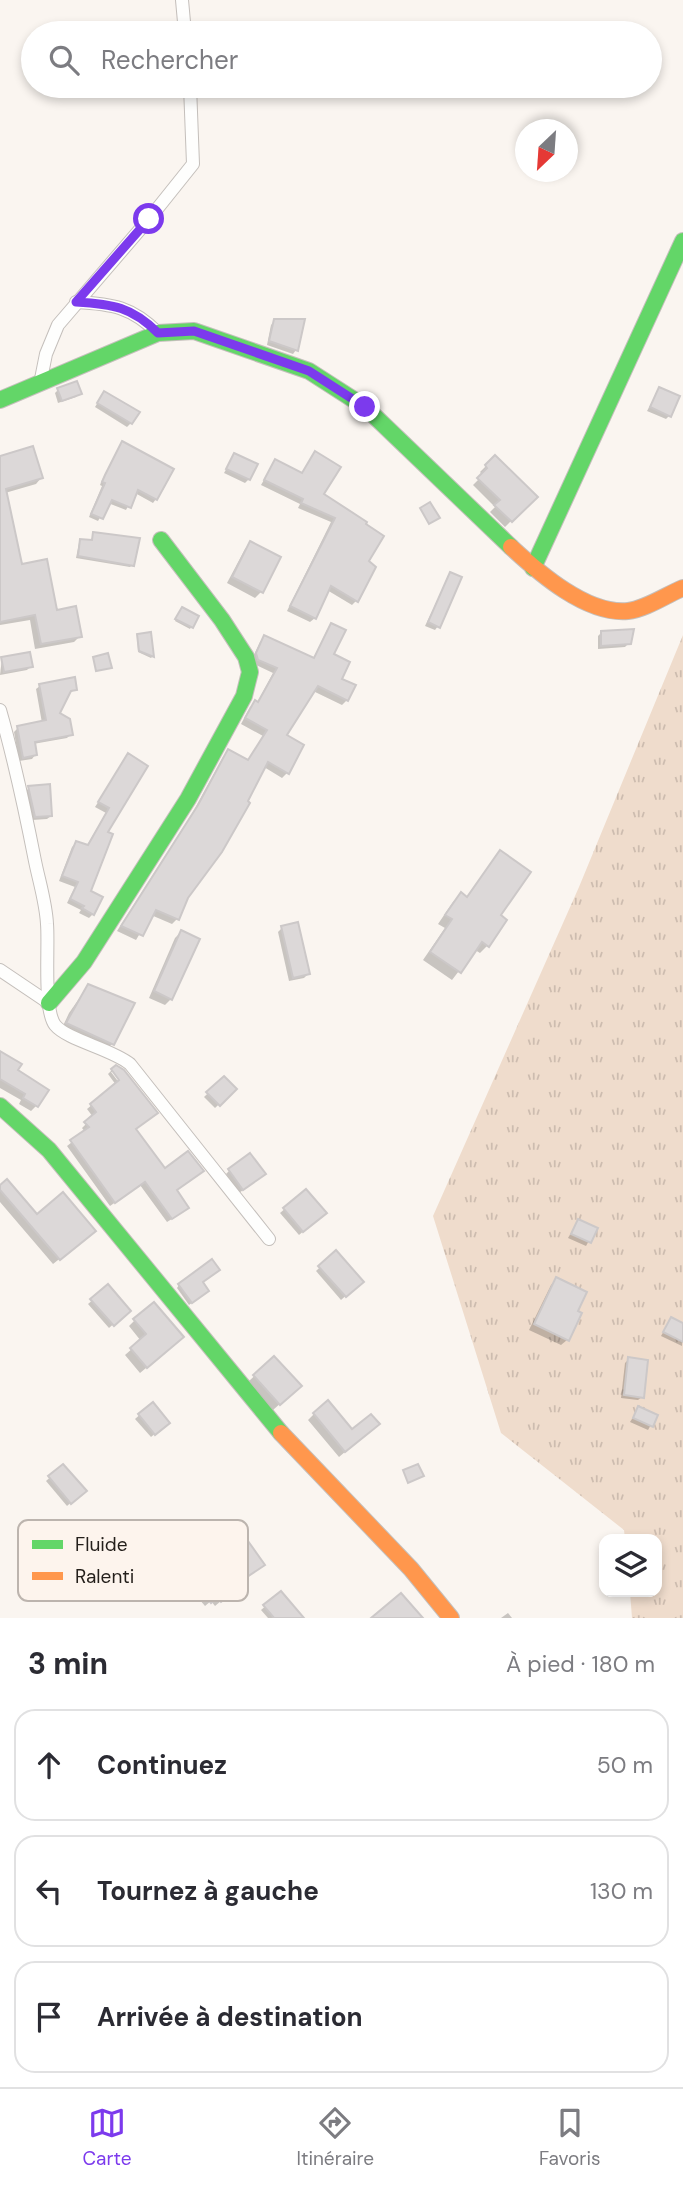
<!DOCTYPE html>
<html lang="fr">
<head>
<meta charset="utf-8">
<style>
	body { margin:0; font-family:"DM Sans",sans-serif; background:#f2f2f3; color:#2b2b33 }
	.controls { position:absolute; right:21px; bottom:21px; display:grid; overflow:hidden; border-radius:14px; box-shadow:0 4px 10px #0003 }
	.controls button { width:63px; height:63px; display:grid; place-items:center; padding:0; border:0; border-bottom:2px solid #e1e1e2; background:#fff; color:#2b2b33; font:35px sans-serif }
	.compass { position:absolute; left:515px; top:119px; width:63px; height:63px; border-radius:50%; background:#fff; box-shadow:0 4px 10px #0003; rotate:205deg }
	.stop { position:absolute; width:21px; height:21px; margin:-16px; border:5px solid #7c3aed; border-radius:50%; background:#fff }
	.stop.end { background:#7c3aed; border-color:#fff; box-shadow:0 2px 7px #0008 }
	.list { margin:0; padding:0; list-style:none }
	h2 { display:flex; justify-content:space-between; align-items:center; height:91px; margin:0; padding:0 28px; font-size:30px }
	h2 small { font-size:23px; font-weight:400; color:#7c7c81 }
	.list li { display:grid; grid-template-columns:46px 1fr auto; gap:21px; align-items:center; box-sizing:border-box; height:112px; margin:0 14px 14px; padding:0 14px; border:2px solid #e1e1e2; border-radius:21px }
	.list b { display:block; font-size:26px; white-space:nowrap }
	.list em { font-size:23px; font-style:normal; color:#7c7c81 }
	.icon { flex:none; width:38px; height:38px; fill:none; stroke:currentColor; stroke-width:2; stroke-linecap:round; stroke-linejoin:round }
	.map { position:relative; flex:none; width:683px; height:1618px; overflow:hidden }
	.search { position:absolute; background:#fff; box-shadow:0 4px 10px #0003; left:21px; right:21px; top:21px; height:77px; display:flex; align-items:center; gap:18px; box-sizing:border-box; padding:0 24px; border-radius:38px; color:#7c7c81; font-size:26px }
	.sheet { height:469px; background:#fff }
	nav { display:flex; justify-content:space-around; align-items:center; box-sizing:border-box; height:98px; border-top:2px solid #e1e1e2; background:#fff; font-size:19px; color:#7c7c81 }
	nav a { display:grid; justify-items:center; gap:4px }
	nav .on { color:#7c3aed }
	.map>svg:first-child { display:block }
</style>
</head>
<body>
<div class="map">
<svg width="683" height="1618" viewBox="0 0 683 1618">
	<defs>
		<pattern id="grass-tufts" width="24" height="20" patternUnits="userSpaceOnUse" patternTransform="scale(1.75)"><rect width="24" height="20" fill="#efdccc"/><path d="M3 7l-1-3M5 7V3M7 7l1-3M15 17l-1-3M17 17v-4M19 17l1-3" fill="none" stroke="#cdbcaf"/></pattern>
	</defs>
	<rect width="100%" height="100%" fill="#faf5f0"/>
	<path fill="url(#grass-tufts)" d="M683,635V1618H632L630,1592H657V1539H625L624,1530L501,1433L433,1216L579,887Z"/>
	<g fill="#0003" fill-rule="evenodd">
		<path d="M275,321L296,350L293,354L267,345L271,325Z"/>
		<path d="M659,389L669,416L666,419L647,411Z"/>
		<path d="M58,390L80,393L76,397L58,403L55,393Z"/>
		<path d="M101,397L131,423L127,427L95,407Z"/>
		<path d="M122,443L156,499L153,503L135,493L126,510L108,503L98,521L89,517L102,486L100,485L102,480Z"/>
		<path d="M315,454L322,495L367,561L356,601L352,605L327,590L315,618L310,622L287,611L331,522L298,508L300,504L261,485L275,461L301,474Z"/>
		<path d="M234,455L249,479L245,483L224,473Z"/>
		<path d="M495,457L535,497L505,527L490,512L495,507L473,485L483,475L480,472Z"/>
		<path d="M0,458L41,478L36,484L5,493L20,566L55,612L80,636L74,642L35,649L30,620L0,625Z"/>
		<path d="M94,534L132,565L130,567L76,558L79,543L81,541L90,542Z"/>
		<path d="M251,543L261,592L255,598L227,583L245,549Z"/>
		<path d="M450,574L438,626L435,630L425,626Z"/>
		<path d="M181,610L197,617L190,629L175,621Z"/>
		<path d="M332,625V655L347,700L342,705L313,691L284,736L287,773L282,778L264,767L187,897L177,919L172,924L151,915L136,940L117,931L193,812L223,757L228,752L247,761L263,736L241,724L250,707L257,703L273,673L254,664L252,659L260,642L265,637L313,659L327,630Z"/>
		<path d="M601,633L629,643L625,647L598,649V636Z"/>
		<path d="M150,634L152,657L151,658L138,652L137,637Z"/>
		<path d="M2,658L31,666L27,670L0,675Z"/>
		<path d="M40,686L76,689L68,694L57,714L71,734L67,738L33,744L35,755L32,759L19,761L14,732L18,728L42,723L36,689Z"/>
		<path d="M128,756L89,892L93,914L89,918L79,913L81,910L67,903L75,887L59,881L72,847L76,843L86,847L106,813L95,807Z"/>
		<path d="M29,788L51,816L47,819L32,820L25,792Z"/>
		<path d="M500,853L498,916L488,945L480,953L475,950L452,980L423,960L445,928L438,924L453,902L461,894L466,898Z"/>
		<path d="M282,928L308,974L304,978L289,981L278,932Z"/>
		<path d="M181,932L171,999L165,1005L149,998L175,938Z"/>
		<path d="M88,986L112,1044L107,1049L62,1028L69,1013Z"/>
		<path d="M0,1053L16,1071L36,1106L31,1111L19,1104L21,1100L0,1088Z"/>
		<path d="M112,1070L123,1072L134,1129L175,1191L183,1212L167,1222L140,1185L110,1206L67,1146L85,1132L82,1128L93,1117L87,1109L116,1085L108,1074ZM111,1072H116L123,1088Z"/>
		<path d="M224,1078L235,1089L215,1108L204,1097Z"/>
		<path d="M229,1171L260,1178L239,1193L226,1174Z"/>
		<path d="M0,1187L37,1216L87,1237L53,1264L0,1202Z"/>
		<path d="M306,1191L321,1216L299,1235L280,1213Z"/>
		<path d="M578,1221L596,1228L586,1246L568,1238Z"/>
		<path d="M335,1253L361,1282L341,1300L316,1271Z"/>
		<path d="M557,1279L567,1340L561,1345L529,1330L551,1285Z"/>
		<path d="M201,1283L205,1293L189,1305L177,1288L179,1285Z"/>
		<path d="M108,1287L128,1311L109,1328L88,1304Z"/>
		<path d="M671,1319L683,1325L682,1346L661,1336Z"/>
		<path d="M135,1320L176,1343L140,1373L125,1355L141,1341L129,1326Z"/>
		<path d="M274,1358L300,1386L273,1410L248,1382Z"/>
		<path d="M629,1359L642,1397L638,1400L621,1398L625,1363Z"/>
		<path d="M152,1404L164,1426L151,1437L135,1419Z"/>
		<path d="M639,1408L656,1416L648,1430L630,1422Z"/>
		<path d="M314,1414L352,1432L372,1429L339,1457L308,1420Z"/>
		<path d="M63,1466L84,1491L67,1506L46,1481Z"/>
		<path d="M227,1548L257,1570L230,1588L227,1596L215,1606L211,1601L205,1606L187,1585L223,1555L222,1553Z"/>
		<path d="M281,1593L301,1618H268L261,1610Z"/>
		<path d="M508,1613L512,1618H501Z"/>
	</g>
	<g fill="#dcd8d8" stroke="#ccc8c8" stroke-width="2">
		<path d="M274,319H305L298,351L269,341Z"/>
		<path d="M77,381L82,394L62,401L57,388Z"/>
		<path d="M659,387L680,396L671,417L650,407Z"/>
		<path d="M104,391L140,412L132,424L97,403Z"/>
		<path d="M122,441L174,469L157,500L138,490L131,508L112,500L103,519L91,514L105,483L102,482L105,475Z"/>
		<path d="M33,446L43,478L6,489L22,564L47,559L57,610L76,606L82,637L41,644L35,615L0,622V456Z"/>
		<path d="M315,451L341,467L324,494L367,522L366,524L384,536L369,561L376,567L358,602L331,586L316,619L290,606L335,518L301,503L303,499L264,480L275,459L302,473Z"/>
		<path d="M234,453L258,464L250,480L226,469Z"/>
		<path d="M495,455L538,497L512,522L494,505L500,500L477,478L487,468L485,465Z"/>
		<path d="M430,502L440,518L429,524L420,508Z"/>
		<path d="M93,532L140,538L134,566L78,556L80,539L92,540Z"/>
		<path d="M250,541L281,557L263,593L232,577Z"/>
		<path d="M450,572L462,577L440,628L428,622Z"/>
		<path d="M182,607L199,616L193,628L175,619Z"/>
		<path d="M331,623L346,630L334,654L350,662L342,679L356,685L348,701L318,686L287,735L304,745L289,774L268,762L248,801L250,803L222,852L188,898L179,920L156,910L143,936L121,926L198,805L228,749L248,760L267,730L245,718L255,700L258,702L277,668L258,660L256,653L264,635L314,658Z"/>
		<path d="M634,629L631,644L601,646V631Z"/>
		<path d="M151,632L154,657L139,651L137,634Z"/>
		<path d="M30,652L33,667L4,672L1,657Z"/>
		<path d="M108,653L112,668L96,671L93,657Z"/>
		<path d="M75,677L77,690L71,691L60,713L70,719L73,735L35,742L37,755L23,758L17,726L46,720L39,684Z"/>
		<path d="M128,753L148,766L108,832L113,834L91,891L103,897L94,915L82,908L84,906L70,899L78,882L62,876L76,841L88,845L109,808L98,802Z"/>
		<path d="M50,784L52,816L35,817L28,786Z"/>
		<path d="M500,850L531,872L501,915L507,920L489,947L482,942L461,973L430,952L452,919L445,915L461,892L467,897Z"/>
		<path d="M298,922L310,974L293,978L281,926Z"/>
		<path d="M181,930L200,939L172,1000L154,991Z"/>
		<path d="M88,984L135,1003L114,1045L66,1023Z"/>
		<path d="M0,1051L22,1064L18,1070L49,1090L38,1107L23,1098L25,1094L0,1079Z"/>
		<path d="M116,1065L124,1070L158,1113L136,1129L165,1168L188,1151L204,1171L177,1190L189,1208L172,1219L145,1182L115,1203L70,1140L89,1127L84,1122L96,1112L90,1104L119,1080L111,1069Z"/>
		<path d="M224,1076L237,1089L220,1106L206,1092Z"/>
		<path d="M250,1153L266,1174L243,1190L228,1169Z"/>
		<path d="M7,1179L37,1214L63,1192L96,1231L60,1260L0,1190V1185Z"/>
		<path d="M306,1189L327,1213L303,1232L283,1208Z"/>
		<path d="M578,1219L598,1228L591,1243L571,1234Z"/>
		<path d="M336,1250L364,1282L346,1297L318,1266Z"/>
		<path d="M212,1259L220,1270L203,1282L209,1291L192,1303L178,1284Z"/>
		<path d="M556,1277L587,1292L578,1311L582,1313L569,1341L534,1324Z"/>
		<path d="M108,1284L131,1311L114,1326L90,1299Z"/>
		<path d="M154,1302L184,1337L147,1368L130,1348L146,1334L133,1319Z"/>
		<path d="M671,1317L683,1323V1342L663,1332Z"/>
		<path d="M274,1356L302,1386L280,1405L253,1375Z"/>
		<path d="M628,1357L648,1360L644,1398L624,1395Z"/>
		<path d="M328,1400L352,1429L371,1414L380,1424L345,1452L313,1413Z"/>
		<path d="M153,1402L170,1423L155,1435L138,1414Z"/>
		<path d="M638,1406L658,1415L653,1427L633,1418Z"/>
		<path d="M63,1464L87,1491L71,1504L48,1476Z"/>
		<path d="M418,1464L424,1476L408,1483L403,1470Z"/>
		<path d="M243,1534L265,1565L232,1587L235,1591L221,1602L217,1598L211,1603L191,1579L227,1549L226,1546Z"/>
		<path d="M281,1591L304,1618H274L263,1605Z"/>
		<path d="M401,1593L423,1618H371Z"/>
	</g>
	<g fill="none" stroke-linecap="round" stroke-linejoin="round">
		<g stroke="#c4bfbb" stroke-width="14">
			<g id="street">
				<path d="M182,0L185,33"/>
				<path d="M76,302C113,304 132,307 158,333"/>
				<path d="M40,384L46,354L58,325L149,219L193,164L190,86"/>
				<path d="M0,710C14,759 25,810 35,861C39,881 46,903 47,924C49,946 43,1009 55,1025C67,1040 112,1049 130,1064L269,1239"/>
				<path d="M0,970L49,1003"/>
			</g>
		</g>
		<g stroke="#c4bfbb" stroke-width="18">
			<g id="fast">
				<path d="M0,400L158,333L194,331L309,371L365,407L511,547"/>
				<path d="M533,568L683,241"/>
				<path d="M49,1003L84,962L188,799L244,696L250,672L246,657L222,620L161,540"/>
				<path d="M0,1106L49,1150L281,1433"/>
			</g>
		</g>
		<g stroke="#c4bfbb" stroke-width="18">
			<g id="slow">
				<path d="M511,547C539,573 587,615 628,611C646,609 666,595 683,588"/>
				<path d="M281,1433L411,1569L451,1618"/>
			</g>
		</g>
		<use href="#street" stroke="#fefefd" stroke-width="12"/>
		<use href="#fast" stroke="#63d668" stroke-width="16"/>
		<use href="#slow" stroke="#ff974d" stroke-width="16"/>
	</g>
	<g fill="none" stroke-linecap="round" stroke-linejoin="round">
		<path stroke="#7c3aed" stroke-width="9" d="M149,219L76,302C113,304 132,307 158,333L194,331L309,371L365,407"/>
	</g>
	<rect x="18" y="1520" width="230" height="81" rx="10" fill="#fdf4ed" stroke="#bcb4ae" stroke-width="2"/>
	<rect x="32" y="1540" width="31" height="9" fill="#63d668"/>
	<rect x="32" y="1572" width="31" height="8" fill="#ff974d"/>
	<g font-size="19" fill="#241f1b">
		<text x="75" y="1551">Fluide</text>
		<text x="75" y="1583">Ralenti</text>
	</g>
</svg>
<div class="controls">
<button><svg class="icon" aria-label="layers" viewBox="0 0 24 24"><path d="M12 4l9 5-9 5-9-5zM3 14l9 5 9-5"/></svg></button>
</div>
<svg class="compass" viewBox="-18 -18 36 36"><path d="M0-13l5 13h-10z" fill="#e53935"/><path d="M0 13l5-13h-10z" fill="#7c7c81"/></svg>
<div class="stop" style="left:149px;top:219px"></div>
<div class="stop end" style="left:365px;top:407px"></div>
<div class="search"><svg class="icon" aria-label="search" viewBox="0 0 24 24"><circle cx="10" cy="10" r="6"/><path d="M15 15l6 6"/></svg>Rechercher</div>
</div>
<section class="sheet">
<h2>3 min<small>À pied · 180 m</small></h2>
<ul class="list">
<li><svg class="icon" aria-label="ahead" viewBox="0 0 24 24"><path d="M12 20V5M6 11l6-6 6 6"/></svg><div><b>Continuez</b></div><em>50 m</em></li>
<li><svg class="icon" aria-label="left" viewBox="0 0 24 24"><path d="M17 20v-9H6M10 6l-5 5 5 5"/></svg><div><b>Tournez à gauche</b></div><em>130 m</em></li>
<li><svg class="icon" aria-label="arrive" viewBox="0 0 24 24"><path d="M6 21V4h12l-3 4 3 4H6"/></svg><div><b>Arrivée à destination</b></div></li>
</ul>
</section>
<nav>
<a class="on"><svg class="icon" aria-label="map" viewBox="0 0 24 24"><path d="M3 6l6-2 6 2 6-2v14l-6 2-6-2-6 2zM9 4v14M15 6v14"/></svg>Carte</a>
<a><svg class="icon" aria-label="directions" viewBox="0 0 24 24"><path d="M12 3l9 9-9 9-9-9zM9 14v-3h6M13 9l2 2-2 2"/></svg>Itinéraire</a>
<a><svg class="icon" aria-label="saved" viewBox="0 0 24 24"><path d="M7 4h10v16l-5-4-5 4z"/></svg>Favoris</a>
</nav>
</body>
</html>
